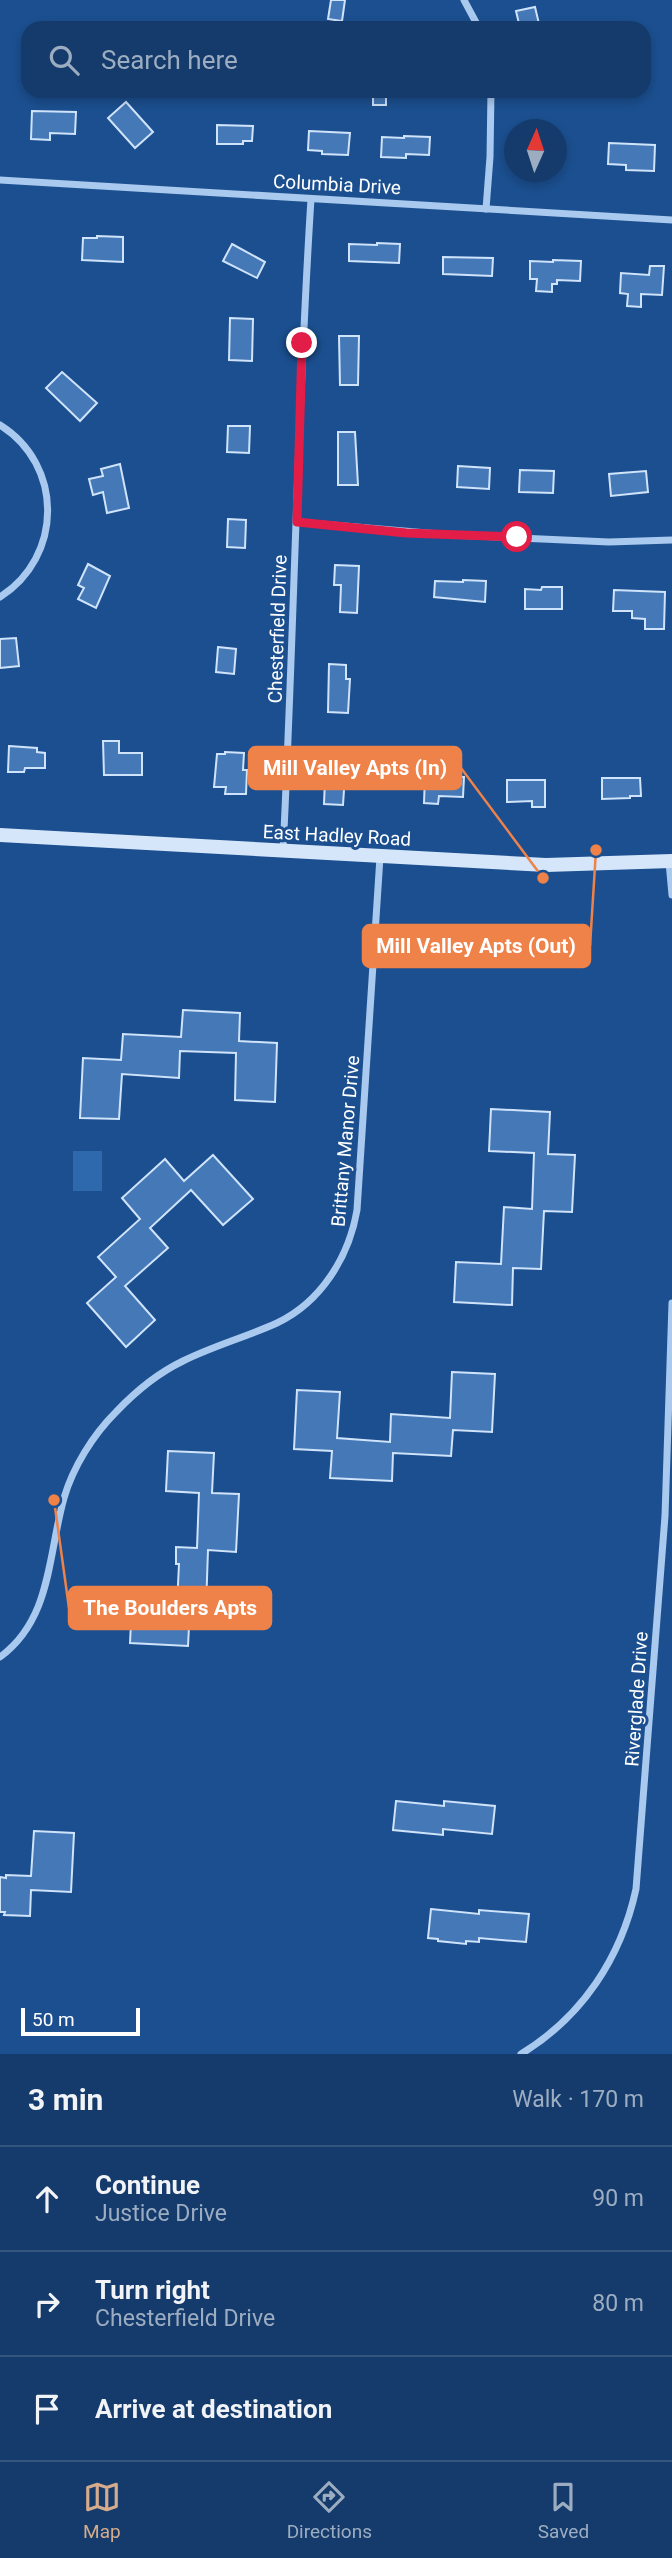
<!DOCTYPE html>
<html lang="en">
<head>
<meta charset="utf-8">
<style>
	body { margin:0; font-family:Roboto,sans-serif; background:#1d4271; color:#f1f3f6 }
	.compass { position:absolute; left:504px; top:119px; width:63px; height:63px; border-radius:50%; background:#143b6b; box-shadow:0 4px 10px #0003; rotate:3deg }
	.scale { position:absolute; left:21px; bottom:18px; width:119px; box-sizing:border-box; padding-left:7px; border:4px solid #fff; border-top:0; font-size:19px; line-height:24px; white-space:nowrap; color:#fff; -webkit-text-stroke:5px #1b4f8f; paint-order:stroke }
	.stop { position:absolute; width:21px; height:21px; margin:-16px; border:5px solid #e11d48; border-radius:50%; background:#fff }
	.stop.end { background:#e11d48; border-color:#fff; box-shadow:0 2px 7px #0008 }
	.list { margin:0; padding:0; list-style:none }
	h2 { display:flex; justify-content:space-between; align-items:center; height:91px; margin:0; padding:0 28px; font-size:30px }
	h2 small { font-size:23px; font-weight:400; color:#9dadc1 }
	.list li { display:grid; grid-template-columns:46px 1fr auto; gap:21px; align-items:center; box-sizing:border-box; height:105px; padding:0 28px; border-top:2px solid #33557e }
	.list b { display:block; font-size:26px; white-space:nowrap }
	.list p { margin:0; font-size:23px; white-space:nowrap; color:#9dadc1 }
	.list em { font-size:23px; font-style:normal; color:#9dadc1 }
	.icon { flex:none; width:38px; height:38px; fill:none; stroke:currentColor; stroke-width:2; stroke-linecap:round; stroke-linejoin:round }
	.map { position:relative; flex:none; width:672px; height:2054px; overflow:hidden }
	.search { position:absolute; background:#143b6b; box-shadow:0 4px 10px #0003; left:21px; right:21px; top:21px; height:77px; display:flex; align-items:center; gap:18px; box-sizing:border-box; padding:0 24px; border-radius:21px; color:#9dadc1; font-size:26px }
	.sheet { height:406px; background:#143b6b }
	nav { display:flex; justify-content:space-around; align-items:center; box-sizing:border-box; height:98px; border-top:2px solid #33557e; background:#143b6b; font-size:19px; color:#9dadc1 }
	nav a { display:grid; justify-items:center; gap:4px }
	nav .on { color:#d6ab8b }
	.map>svg:first-child { display:block }
</style>
</head>
<body>
<div class="map">
<svg width="672" height="2054" viewBox="0 0 672 2054">
	<rect width="100%" height="100%" fill="#1b4f8f"/>
	<rect fill="#2e69ad" x="73" y="1151" width="29" height="40"/>
	<g fill="#4478b7" stroke="#cfe3fa" stroke-width="2">
		<path d="M331,0H345L342,21L328,19Z"/>
		<path d="M535,7L540,28H520L516,11Z"/>
		<rect x="373" y="91" width="13" height="14"/>
		<path d="M126,102L153,132L135,148L108,118Z"/>
		<path d="M32,111L76,112L75,134L50,133V140L31,139Z"/>
		<path d="M217,125L253,126L252,141H243V144H217Z"/>
		<path d="M309,131L350,133L348,155L322,154V151L308,150Z"/>
		<path d="M404,136L430,137L429,155L406,154V158L381,157L382,137L404,138Z"/>
		<path d="M609,143L655,145L654,171L626,170V165L608,164Z"/>
		<path d="M97,236L123,237V262L82,260L83,238H97Z"/>
		<path d="M377,243L400,244L399,263L349,261V244L377,245Z"/>
		<path d="M232,244L265,262L257,278L223,261Z"/>
		<path d="M443,257L493,258L492,276L443,274Z"/>
		<path d="M553,260L581,261L580,281L557,280V284H552V292L536,291L537,279H530V261L553,262Z"/>
		<path d="M650,266H664L662,295L641,294V307L627,306L628,294L620,293L621,273L649,275Z"/>
		<path d="M230,318L253,319L252,361L229,360Z"/>
		<path d="M339,336H359L358,385H340Z"/>
		<path d="M62,372L97,403L80,421L46,388Z"/>
		<path d="M228,426H250L249,453L227,452Z"/>
		<path d="M338,432H355L358,485H338Z"/>
		<path d="M120,464L129,508L107,513L103,492L93,495L89,479L103,476L101,469Z"/>
		<path d="M458,466L490,468L489,489L457,487Z"/>
		<path d="M520,470L554,471L553,493L519,492Z"/>
		<path d="M646,471L648,492L611,496L609,474Z"/>
		<path d="M228,519L246,520L245,548L227,547Z"/>
		<path d="M88,564L110,576L96,608L78,599L84,588L78,585Z"/>
		<path d="M335,565L359,566L357,613L340,612L341,585H334Z"/>
		<path d="M463,580L486,581L485,602L434,597L435,581L463,582Z"/>
		<path d="M542,587H562V609H525V589L541,590Z"/>
		<path d="M614,590L665,592L664,629H645V619L632,618V611H613Z"/>
		<path d="M16,638L19,666L0,668V639Z"/>
		<path d="M218,647L236,649L234,674L216,672Z"/>
		<path d="M329,664L346,665V679H350L348,713L328,712Z"/>
		<path d="M103,741H119V753H142V775H104Z"/>
		<path d="M9,746L37,748V752L45,753V768H25L24,772H8Z"/>
		<path d="M225,752L244,753L243,770H247L246,794H225L226,787H214L217,754H225Z"/>
		<path d="M326,755L351,756L349,776L345,775L343,805L324,804Z"/>
		<path d="M425,776L464,777L463,797L439,796L438,804L424,803Z"/>
		<path d="M602,778H640L641,796H630V798L602,799Z"/>
		<path d="M507,780H545V807H532V801L507,802Z"/>
		<path d="M183,1010L240,1013L239,1041L277,1043L275,1102L235,1100L236,1053L180,1051L179,1078L122,1074L119,1119L80,1118L83,1058L121,1060L123,1034L181,1037Z"/>
		<path d="M491,1109L550,1112L548,1154L575,1155L572,1212L544,1211L541,1269L513,1268L512,1305L454,1302L456,1262L501,1264L504,1207L532,1209L534,1153L489,1151Z"/>
		<path d="M213,1155L253,1199L223,1225L191,1190L150,1228L168,1248L125,1286L155,1320L126,1347L87,1303L116,1277L98,1257L140,1219L122,1198L165,1159L184,1181Z"/>
		<path d="M452,1372L495,1374L492,1432L453,1430L451,1456L393,1453L392,1481L330,1478L332,1451L294,1449L297,1390L340,1392L337,1438L390,1442L391,1414L450,1418Z"/>
		<path d="M168,1451L214,1453L212,1493L239,1494L236,1552L208,1550L206,1608H190L188,1646L130,1643L132,1603L177,1605L179,1564H176V1547L197,1548L199,1493L166,1491Z"/>
		<path d="M396,1801L444,1806V1801L495,1806L492,1834L443,1829V1835L393,1830Z"/>
		<path d="M34,1831L74,1833L71,1892L31,1890L30,1916L4,1915L5,1912H0V1877L6,1878V1875L31,1876Z"/>
		<path d="M431,1909L479,1914V1910L529,1914L526,1942L479,1938V1942L466,1941V1944L438,1941V1939L428,1938Z"/>
	</g>
	<g fill="none" stroke-linecap="round" stroke-linejoin="round">
		<g stroke="#a9c9ee" stroke-width="7">
			<path d="M464,0L479,28"/>
			<path d="M0,180L672,220"/>
			<path d="M486,209L490,157L491,91"/>
			<path d="M0,425C64,465 63,557 0,597"/>
			<path d="M297,522L451,535L609,542L672,540"/>
			<path d="M283,851C294,634 297,416 311,199"/>
			<path d="M669,862L672,895"/>
			<path d="M0,1657C52,1619 48,1554 64,1498C73,1467 93,1435 116,1412C135,1392 158,1373 183,1361C213,1346 246,1337 277,1323C321,1302 349,1257 357,1210L380,857"/>
			<path d="M521,2054C582,2017 621,1958 636,1889L665,1516L672,1303"/>
		</g>
		<path stroke="#d6e6fa" stroke-width="14" d="M0,835L546,865L672,861"/>
	</g>
	<g fill="none" stroke-linecap="round" stroke-linejoin="round">
		<path stroke="#e11d48" stroke-width="9" d="M302,343L297,522L406,533L517,537"/>
	</g>
	<g text-anchor="middle" stroke-width="6" stroke-linejoin="round" paint-order="stroke">
		<g font-size="19" fill="#fff" stroke="#1b4f8f">
			<text transform="translate(337 184) rotate(3)" y="7">Columbia Drive</text>
			<text transform="translate(277 629) rotate(-88)" y="7">Chesterfield Drive</text>
			<text transform="translate(337 835) rotate(3)" y="7">East Hadley Road</text>
			<text transform="translate(345 1141) rotate(-85)" y="7">Brittany Manor Drive</text>
			<text transform="translate(636 1699) rotate(-86)" y="7">Riverglade Drive</text>
		</g>
	</g>
	<path fill="none" stroke="#ee8249" stroke-width="2.5" d="M543 878L461 768M596 850L590 946M54 1500L69 1608"/>
	<g fill="#ee8249" stroke="#1b4f8f" stroke-width="2.5">
		<circle cx="543" cy="878" r="7"/>
		<circle cx="596" cy="850" r="7"/>
		<circle cx="54" cy="1500" r="7"/>
	</g>
	<g fill="#ee8249" stroke="#ee8249" stroke-width="2.5">
		<rect x="249" y="747" width="212" height="42" rx="7"/>
		<rect x="363" y="925" width="227" height="42" rx="7"/>
		<rect x="69" y="1587" width="202" height="42" rx="7"/>
	</g>
	<g font-size="21" text-anchor="middle" font-weight="bold" fill="#fff">
		<text x="355" y="775">Mill Valley Apts (In)</text>
		<text x="476" y="953">Mill Valley Apts (Out)</text>
		<text x="170" y="1615">The Boulders Apts</text>
	</g>
</svg>
<svg class="compass" viewBox="-18 -18 36 36"><path d="M0-13l5 13h-10z" fill="#e53935"/><path d="M0 13l5-13h-10z" fill="#9dadc1"/></svg>
<div class="scale">50 m</div>
<div class="stop" style="left:517px;top:537px"></div>
<div class="stop end" style="left:302px;top:343px"></div>
<div class="search"><svg class="icon" aria-label="search" viewBox="0 0 24 24"><circle cx="10" cy="10" r="6"/><path d="M15 15l6 6"/></svg>Search here</div>
</div>
<section class="sheet">
<h2>3 min<small>Walk · 170 m</small></h2>
<ul class="list">
<li><svg class="icon" aria-label="ahead" viewBox="0 0 24 24"><path d="M12 20V5M6 11l6-6 6 6"/></svg><div><b>Continue</b><p>Justice Drive</p></div><em>90 m</em></li>
<li><svg class="icon" aria-label="right" viewBox="0 0 24 24"><path d="M7 20v-9h11M14 6l5 5-5 5"/></svg><div><b>Turn right</b><p>Chesterfield Drive</p></div><em>80 m</em></li>
<li><svg class="icon" aria-label="arrive" viewBox="0 0 24 24"><path d="M6 21V4h12l-3 4 3 4H6"/></svg><div><b>Arrive at destination</b></div></li>
</ul>
</section>
<nav>
<a class="on"><svg class="icon" aria-label="map" viewBox="0 0 24 24"><path d="M3 6l6-2 6 2 6-2v14l-6 2-6-2-6 2zM9 4v14M15 6v14"/></svg>Map</a>
<a><svg class="icon" aria-label="directions" viewBox="0 0 24 24"><path d="M12 3l9 9-9 9-9-9zM9 14v-3h6M13 9l2 2-2 2"/></svg>Directions</a>
<a><svg class="icon" aria-label="saved" viewBox="0 0 24 24"><path d="M7 4h10v16l-5-4-5 4z"/></svg>Saved</a>
</nav>
</body>
</html>
